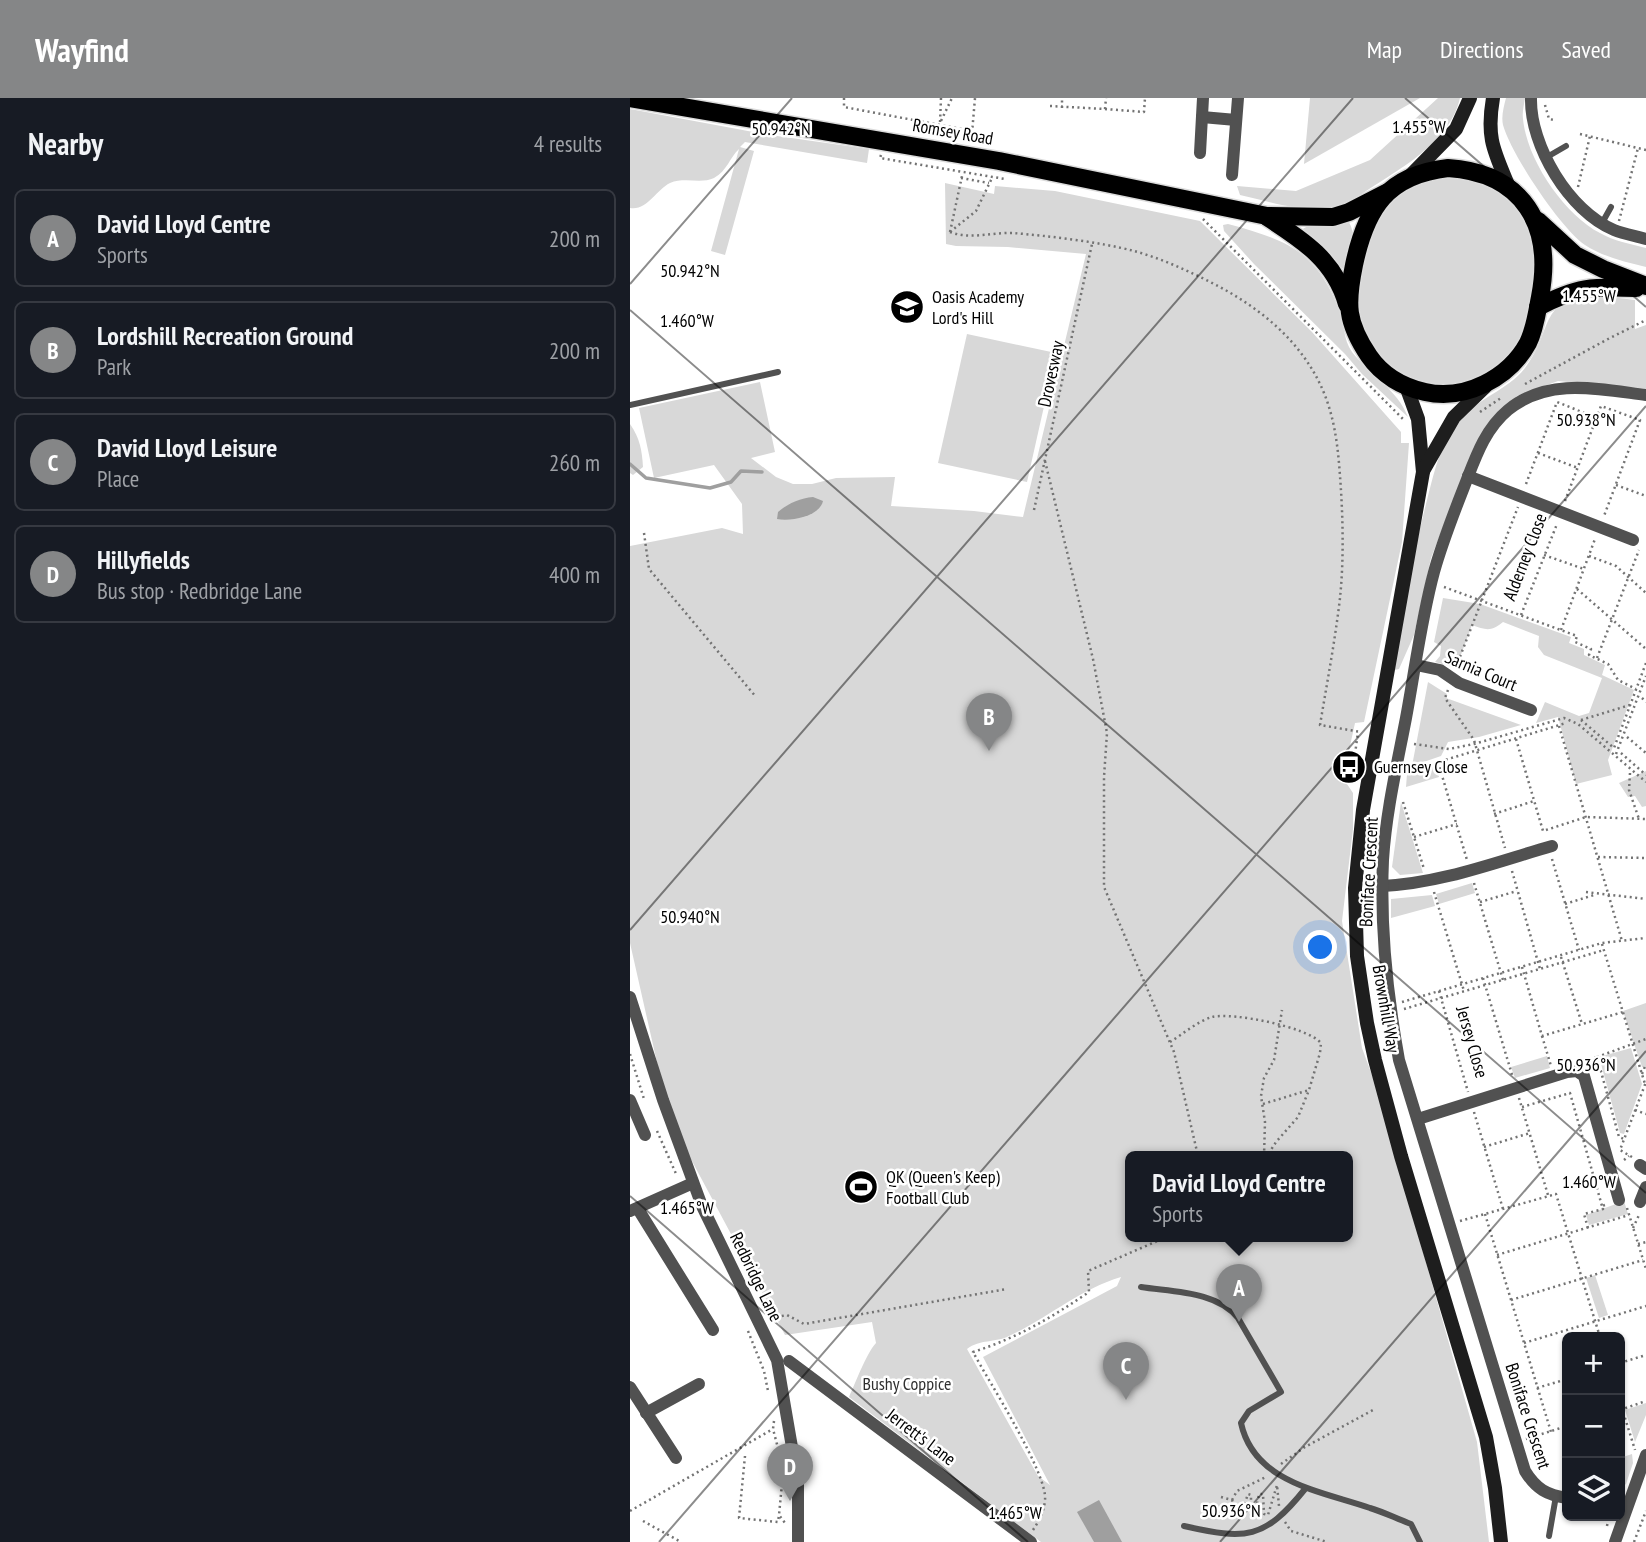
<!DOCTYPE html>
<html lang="en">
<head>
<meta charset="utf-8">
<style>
	body { margin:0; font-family:"PT Sans Narrow",sans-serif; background:#242831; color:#f1f3f6 }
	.controls { position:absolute; right:21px; bottom:21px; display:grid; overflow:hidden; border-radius:10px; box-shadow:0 2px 5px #0004 }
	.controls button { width:63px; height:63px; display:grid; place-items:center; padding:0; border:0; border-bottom:2px solid #363941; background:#171b24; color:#f1f3f6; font:35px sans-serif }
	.you { position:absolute; left:691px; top:850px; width:24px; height:24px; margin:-18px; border:5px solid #fff; border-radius:50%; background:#1a73e8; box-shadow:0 0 0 10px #1a73e833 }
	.badge { display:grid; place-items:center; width:46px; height:46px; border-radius:50%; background:#858687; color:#fff; font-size:23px; font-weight:700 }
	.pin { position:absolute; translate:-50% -58px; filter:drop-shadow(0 2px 4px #0008) }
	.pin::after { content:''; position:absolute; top:37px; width:24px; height:21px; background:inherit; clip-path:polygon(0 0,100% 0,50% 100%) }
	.popup { position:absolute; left:495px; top:1053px; width:228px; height:91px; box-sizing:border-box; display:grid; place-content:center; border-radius:10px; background:#171b24; filter:drop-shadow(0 2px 5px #0005); font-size:23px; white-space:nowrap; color:#9ea1a6 }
	.popup b { font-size:26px; color:#f1f3f6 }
	.popup::after { content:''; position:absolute; left:50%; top:100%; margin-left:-14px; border:14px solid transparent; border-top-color:#171b24 }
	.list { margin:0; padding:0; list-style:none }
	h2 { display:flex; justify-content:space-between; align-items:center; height:91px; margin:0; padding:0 28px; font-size:30px }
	h2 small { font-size:23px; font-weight:400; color:#9ea1a6 }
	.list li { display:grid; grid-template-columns:46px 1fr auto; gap:21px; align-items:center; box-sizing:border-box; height:98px; margin:0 14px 14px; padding:0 14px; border:2px solid #363941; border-radius:10px }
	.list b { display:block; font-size:26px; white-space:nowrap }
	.list p { margin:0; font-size:23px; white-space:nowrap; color:#9ea1a6 }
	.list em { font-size:23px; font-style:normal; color:#9ea1a6 }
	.icon { flex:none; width:38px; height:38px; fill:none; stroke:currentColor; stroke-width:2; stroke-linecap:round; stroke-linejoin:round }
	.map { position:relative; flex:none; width:1016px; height:1444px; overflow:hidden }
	header { display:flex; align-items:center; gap:42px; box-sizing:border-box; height:98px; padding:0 35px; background:#858687; color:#fff }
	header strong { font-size:33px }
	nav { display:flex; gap:38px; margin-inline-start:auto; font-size:24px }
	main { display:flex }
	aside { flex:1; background:#171b24 }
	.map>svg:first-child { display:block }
</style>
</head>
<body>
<header>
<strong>Wayfind</strong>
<nav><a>Map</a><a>Directions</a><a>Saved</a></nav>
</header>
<main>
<aside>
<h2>Nearby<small>4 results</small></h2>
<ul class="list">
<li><span class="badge">A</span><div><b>David Lloyd Centre</b><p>Sports</p></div><em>200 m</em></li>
<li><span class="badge">B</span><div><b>Lordshill Recreation Ground</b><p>Park</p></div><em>200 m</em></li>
<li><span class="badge">C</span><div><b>David Lloyd Leisure</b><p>Place</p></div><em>260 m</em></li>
<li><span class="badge">D</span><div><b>Hillyfields</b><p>Bus stop · Redbridge Lane</p></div><em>400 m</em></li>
</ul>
</aside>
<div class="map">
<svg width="1016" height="1444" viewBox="0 0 1016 1444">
	<rect width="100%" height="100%" fill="#fff"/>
	<g fill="#d8d8d8" fill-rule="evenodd">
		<path d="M680,0H790L674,66Z"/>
		<path d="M808,0H830C818,52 756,76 717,107C682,118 645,105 610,97L607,88L666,93L740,62Z"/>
		<path d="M876,0H895C894,7 892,14 893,21C897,62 934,116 970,135C984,143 1000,146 1016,150V169C996,164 973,159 955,147C931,131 881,56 873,27C871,18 874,8 876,0Z"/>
		<path d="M0,11L140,37L239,51L237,65L115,44L110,49L124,53L95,157L81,153L109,51C100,59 97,73 84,80C72,86 54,79 40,85C26,92 17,113 0,110Z"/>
		<path d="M836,77L878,97L901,128L907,169L903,199L891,240L870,267L839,285L797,288L770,278L754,266L729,226L727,204L733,157L742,124L762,98L803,78Z"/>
		<path d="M315,85L364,96L365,88L425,93L570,123L682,234L771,334V345H779L772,444L734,624L725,625L713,680L723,695V731L712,823L732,950L746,988L847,1344L859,1444H411L219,1299C226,1284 236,1256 246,1245L242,1224L155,1237L40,1022L0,845V448L92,430L113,436L112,406L84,367L24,380L9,310L130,284L145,354L121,360L146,379L163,386H182L206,380L265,379L261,408L344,413L393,419L456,156L378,149L326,148L316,146ZM500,1058H718V1138H500ZM491,1179L487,1188L353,1259L420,1387L408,1378L337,1251C350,1241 365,1245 379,1238C418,1220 450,1191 491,1179Z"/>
		<path d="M718,123C727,135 723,159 714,171L708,168L670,133C682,123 703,124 718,123Z"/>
		<path d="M598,126C657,142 687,153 710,214C715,228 713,241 722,254C740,277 767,291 778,319L732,276L715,256L624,166L594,133L593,127Z"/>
		<path d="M972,198L1005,202V231L1016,227V292L928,283L887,298L859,324L844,349L801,460L784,537L769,571L760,573C771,517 782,461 796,406C804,376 809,347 829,323C847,300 877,293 895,270C926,229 905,200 972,198Z"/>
		<path d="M337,236L426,255L397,384L308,365Z"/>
		<path d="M0,326C10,340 12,353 13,369L3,377L0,375Z"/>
		<path d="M813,500L850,506L941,539L939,545L954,551V557L975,567L972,577L1004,592L978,662L982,677L946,686L928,619L906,625L915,604L949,618L959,615L972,580L914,557L908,549L909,538L873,524C861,534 856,532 842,527L826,570L805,564L810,558L811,548L804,544Z"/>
		<path d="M798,584L817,596L816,600L891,627L849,639L818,644L811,658L782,668Z"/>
		<path d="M806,668L809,679L776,689L777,676Z"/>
		<path d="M1016,673V708L1012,709L1005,698L998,699L989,685Z"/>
		<path d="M771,704L793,775L770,777L762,769Z"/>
		<path d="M842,785L845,795L809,806L806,796Z"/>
		<path d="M802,797L805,808L761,820V801Z"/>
		<path d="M1016,905V970L1012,969L993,913Z"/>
		<path d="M1001,950L1012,986L994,1036L990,1035L969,959Z"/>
		<path d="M917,958L920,970L885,980L881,969Z"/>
		<path d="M994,1103L998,1116L959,1127L956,1117Z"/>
		<path d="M965,1177L978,1217L969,1220L956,1180Z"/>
		<path d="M1016,1305V1317L1005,1344L995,1312Z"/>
		<path d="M1002,1356L1003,1365L996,1386L990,1390V1360Z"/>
	</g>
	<g fill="#9f9f9f">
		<path d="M183,399L193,403C190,418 161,424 147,421L148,414C157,406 170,400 183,399Z"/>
		<path d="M469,1402L492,1444H464L447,1414Z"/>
	</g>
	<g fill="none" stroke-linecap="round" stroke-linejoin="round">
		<path stroke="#9f9f9f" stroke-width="3.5" d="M0,366L16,380L80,390L101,384L111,373L132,374"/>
		<g stroke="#dbdbdb" stroke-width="21">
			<g id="primary">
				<path d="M0,0L369,63L637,118L703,119L719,114L756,95"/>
				<path d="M818,70C893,75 924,127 910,199C907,214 905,231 898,245C879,280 835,303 795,294C773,289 752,277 739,258C716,224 716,206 724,167C736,110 757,77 818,70Z"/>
				<path d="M637,119C673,142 705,163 717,206"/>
				<path d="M908,123L945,157L973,171L1016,188"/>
				<path d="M908,209C947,189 962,188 1006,190"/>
			</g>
		</g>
		<g stroke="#737373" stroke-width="2.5" stroke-dasharray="2 3.5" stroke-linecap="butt">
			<path d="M214,0V9L342,33"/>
			<path d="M311,0L310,25L322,0"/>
			<path d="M915,7L919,21L924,22"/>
			<path d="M420,8L475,11L476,0"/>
			<path d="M432,10V0"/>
			<path d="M475,11L514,14L515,0"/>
			<path d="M342,35L345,0"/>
			<path d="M950,36L1016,52"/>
			<path d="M251,57L250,60L375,81"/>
			<path d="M331,80L359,85"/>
			<path d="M948,89L960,38"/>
			<path d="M573,121L774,322"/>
			<path d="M989,123L1008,50"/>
			<path d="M320,134C341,142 362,134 383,135C419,138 470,144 504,153C533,161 561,174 588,188C633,212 674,246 694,295C705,322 708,350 710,378C713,418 714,461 710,500C705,543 697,585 690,627L731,634"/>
			<path d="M320,134L346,113L362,80"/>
			<path d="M320,134L332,78"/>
			<path d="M895,286L978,241L1016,222"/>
			<path d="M850,314L871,300"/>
			<path d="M908,355L948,370"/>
			<path d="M415,363L463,561L477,635L474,679V789L544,954L568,1058"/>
			<path d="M896,386L927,304L967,320"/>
			<path d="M986,387L1016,398"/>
			<path d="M935,403L971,308L1010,322L974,418"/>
			<path d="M404,412L462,146"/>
			<path d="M14,435L19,471L126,599"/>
			<path d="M914,457L954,471"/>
			<path d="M959,458L986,468L1016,495"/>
			<path d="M814,489L947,538L945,544L961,551L959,557L978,566L988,582L1006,591"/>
			<path d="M947,491L1016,551"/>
			<path d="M891,517L927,426"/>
			<path d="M931,532L965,441"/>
			<path d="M967,560L1009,452"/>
			<path d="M826,569L888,409"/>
			<path d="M818,592L815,600L844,642L875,750"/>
			<path d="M1012,600L1016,604"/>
			<path d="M951,622L984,650L1016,565"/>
			<path d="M951,622L1000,607"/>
			<path d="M929,628L992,843"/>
			<path d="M997,639L1016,655"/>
			<path d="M886,641L913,733L956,719L1016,721"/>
			<path d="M784,646L819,651L844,646L934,620L948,626L1016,684"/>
			<path d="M991,655L1016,677"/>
			<path d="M725,656L728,634"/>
			<path d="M986,656L1016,578"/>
			<path d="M808,664L837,762"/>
			<path d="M779,673L936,625"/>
			<path d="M1000,675L999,692L1009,721"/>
			<path d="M773,704L794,771"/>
			<path d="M864,716L904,703"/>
			<path d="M784,739L827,726"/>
			<path d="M968,759L1016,760"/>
			<path d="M922,761L949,852"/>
			<path d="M882,773L910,871"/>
			<path d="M844,785L873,882"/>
			<path d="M804,794L834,893"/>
			<path d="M956,794L1016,801"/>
			<path d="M850,804L887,793"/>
			<path d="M935,806L964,797"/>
			<path d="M972,846L1015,986"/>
			<path d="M931,859L952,926"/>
			<path d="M892,869L912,938L993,914"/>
			<path d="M853,880L883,980"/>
			<path d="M809,893L838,994"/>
			<path d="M772,904L972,845L1016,840"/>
			<path d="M774,911L974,852"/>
			<path d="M912,938L921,968"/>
			<path d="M540,944C553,936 568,923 582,919C602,914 678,929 691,945L690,955L679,992L668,1019L646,1044L637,1058"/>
			<path d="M0,956L14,1001"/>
			<path d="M967,959L1016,941"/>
			<path d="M954,963L967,959L989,1039L994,1041"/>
			<path d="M1012,976L1016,966"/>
			<path d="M889,1000L918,1097"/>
			<path d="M633,1006L679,992"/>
			<path d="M892,1009L940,995L972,1108"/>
			<path d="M1005,1012L1016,1016"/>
			<path d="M844,1014L873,1111"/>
			<path d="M27,1033L47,1078"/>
			<path d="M854,1049L900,1035"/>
			<path d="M634,1058L635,1024L631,998L634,980L644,962L652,912"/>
			<path d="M1002,1059L990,1052L1016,984"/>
			<path d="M994,1062L999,1058"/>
			<path d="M997,1110L1016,1171"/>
			<path d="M855,1116L921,1334"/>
			<path d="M830,1123L926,1096L970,1239"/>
			<path d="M958,1130L954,1116L973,1111L972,1108L978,1106"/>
			<path d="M1003,1130L1009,1117"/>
			<path d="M1008,1146L1016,1144"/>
			<path d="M867,1157L999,1117"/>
			<path d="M881,1202L1013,1162"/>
			<path d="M141,1220L157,1217L174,1226L377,1191"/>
			<path d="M118,1233L134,1273L138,1293"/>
			<path d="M894,1245L1016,1208"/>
			<path d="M990,1265L1016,1257"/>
			<path d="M907,1290L937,1281"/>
			<path d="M990,1304L1005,1352"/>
			<path d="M990,1312L1016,1303"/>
			<path d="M144,1323L143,1331L149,1354"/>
			<path d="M896,1341L937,1328"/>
			<path d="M115,1358L109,1420L148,1424L149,1417"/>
			<path d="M651,1366L675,1349L743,1312"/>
			<path d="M153,1375L149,1417L155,1425"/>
			<path d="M591,1399L602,1402L610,1419L618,1396L621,1397V1417H625L629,1396H633L634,1416L638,1417L647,1387L649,1408"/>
			<path d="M602,1402L607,1393L636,1379"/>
			<path d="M0,1413L143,1331"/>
			<path d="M13,1423L51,1444"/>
			<path d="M655,1424L661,1433L697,1444"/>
			<path d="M977,1428L979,1418"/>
			<path d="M403,1432C409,1423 414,1414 415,1402C418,1376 358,1282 343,1254C387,1240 421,1220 459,1194L458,1173L539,1138"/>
			<path d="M1004,1444L1016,1413"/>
		</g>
		<g stroke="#515151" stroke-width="6">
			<path d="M917,59L936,48"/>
			<path d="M972,125L981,109"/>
			<path d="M0,307L148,274"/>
			<path d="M511,1189C542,1194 587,1193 608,1220L651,1294L619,1313L611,1325C624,1385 691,1393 740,1410C754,1414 767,1421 781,1426L790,1444"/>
			<path d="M554,1428C616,1442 634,1442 675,1391"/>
			<path d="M919,1438L926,1398"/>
		</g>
		<g stroke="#515151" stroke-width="12">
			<path d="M901,0C900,48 939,113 984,132C994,136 1006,138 1016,141"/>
			<path d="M572,19L606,22"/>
			<path d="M570,55L573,0"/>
			<path d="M602,77L608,0"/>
			<path d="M838,378L1003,442"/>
			<path d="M786,567L810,572L829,585L901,612"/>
			<path d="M753,788C812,785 866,764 922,748"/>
			<path d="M0,899L33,1002L72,1108L147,1262L168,1384V1444"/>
			<path d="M0,1002L15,1037"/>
			<path d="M788,1021L937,974L947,973L954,978L989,1102"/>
			<path d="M1010,1067L1016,1071"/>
			<path d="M1010,1104L1016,1089"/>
			<path d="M8,1111L83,1232"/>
			<path d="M0,1113L63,1085"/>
			<path d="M159,1263L401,1444"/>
			<path d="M0,1289L46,1360"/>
			<path d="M16,1315L69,1286"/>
			<path d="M937,1400C917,1397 906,1391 895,1373L769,962C757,896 750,830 753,762C756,714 767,667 776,620C785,572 791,522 804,474C812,445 823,417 834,389C845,361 854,332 878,312C918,279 969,291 1016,297"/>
			<path d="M985,1444L1016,1357"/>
		</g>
		<g stroke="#1e1e1e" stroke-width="14">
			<path d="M863,0C856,40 864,53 879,89"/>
			<path d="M781,77L826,31L840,0"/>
			<path d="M776,288L788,321L793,374L733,712L725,790L727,858L737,925L745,962L771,1058L856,1339L865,1390L871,1444"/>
			<path d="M793,373L824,319L855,289"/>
		</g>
		<use href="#primary" stroke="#000" stroke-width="18"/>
	</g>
	<path fill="none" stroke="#000" stroke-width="2" stroke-opacity="0.45" d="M775,0L1016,209M0,186L162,0M0,212L1016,1095M0,832L723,0M0,1098L398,1444M29,1444L1016,308M590,1444L1016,953"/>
	<defs>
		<g id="school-disc" transform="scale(1.75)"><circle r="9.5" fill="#000" stroke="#fff"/><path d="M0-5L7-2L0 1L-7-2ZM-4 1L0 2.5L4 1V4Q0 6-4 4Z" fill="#fff"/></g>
		<g id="bus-disc" transform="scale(1.75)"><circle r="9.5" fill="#000" stroke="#fff"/><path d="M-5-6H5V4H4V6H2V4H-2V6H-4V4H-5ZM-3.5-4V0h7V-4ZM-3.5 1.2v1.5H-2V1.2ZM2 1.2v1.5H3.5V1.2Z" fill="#fff"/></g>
		<g id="stadium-disc" transform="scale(1.75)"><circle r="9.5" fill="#000" stroke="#fff"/><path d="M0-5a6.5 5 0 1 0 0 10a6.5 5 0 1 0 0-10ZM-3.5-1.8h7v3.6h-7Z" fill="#fff"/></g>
	</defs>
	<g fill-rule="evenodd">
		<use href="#school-disc" x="277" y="209"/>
		<use href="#bus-disc" x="719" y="669"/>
		<use href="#stadium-disc" x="231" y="1089"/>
	</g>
	<g text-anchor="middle" stroke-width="5" stroke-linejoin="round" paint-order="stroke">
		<g font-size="18" fill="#000" stroke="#fff">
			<text transform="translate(323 34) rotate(10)" y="6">Romsey Road</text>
			<text transform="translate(421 276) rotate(-78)" y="6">Drovesway</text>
			<text transform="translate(895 459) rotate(-69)" y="6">Alderney Close</text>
			<text transform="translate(851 573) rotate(23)" y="6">Sarnia Court</text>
			<text transform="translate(739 774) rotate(-87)" y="6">Boniface Crescent</text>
			<text transform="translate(756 911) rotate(80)" y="6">Brownhill Way</text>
			<text transform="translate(842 944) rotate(74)" y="6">Jersey Close</text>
			<text transform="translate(126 1179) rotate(64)" y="6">Redbridge Lane</text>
			<text transform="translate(898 1318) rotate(72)" y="6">Boniface Crescent</text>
			<text transform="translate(291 1339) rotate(37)" y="6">Jerrett's Lane</text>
		</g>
		<g font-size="18" fill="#000" stroke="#fff" text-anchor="start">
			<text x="302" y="205">Oasis Academy<tspan x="302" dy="21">Lord's Hill</tspan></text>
			<text x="744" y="675">Guernsey Close</text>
			<text x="256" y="1085">QK (Queen's Keep)<tspan x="256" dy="21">Football Club</tspan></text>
		</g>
		<g font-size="18" fill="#2f2f2f" stroke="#fff">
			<text x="277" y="1292">Bushy Coppice</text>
		</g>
	</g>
	<g font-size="18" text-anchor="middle" fill="#000" stroke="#fff" stroke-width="5" stroke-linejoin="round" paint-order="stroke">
		<text x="789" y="35">1.455°W</text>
		<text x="151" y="37">50.942°N</text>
		<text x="60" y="179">50.942°N</text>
		<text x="959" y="204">1.455°W</text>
		<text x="57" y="229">1.460°W</text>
		<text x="956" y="328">50.938°N</text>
		<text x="60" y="825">50.940°N</text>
		<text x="956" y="973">50.936°N</text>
		<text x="959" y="1090">1.460°W</text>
		<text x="57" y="1116">1.465°W</text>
		<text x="601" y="1419">50.936°N</text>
		<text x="385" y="1421">1.465°W</text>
	</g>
</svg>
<div class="controls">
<button>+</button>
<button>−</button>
<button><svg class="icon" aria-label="layers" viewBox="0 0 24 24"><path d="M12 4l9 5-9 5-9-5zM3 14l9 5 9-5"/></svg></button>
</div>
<div class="you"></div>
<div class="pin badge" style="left:609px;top:1224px">A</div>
<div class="popup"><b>David Lloyd Centre</b>Sports</div>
<div class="pin badge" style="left:359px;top:653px">B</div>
<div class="pin badge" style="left:496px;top:1302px">C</div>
<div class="pin badge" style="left:160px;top:1403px">D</div>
</div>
</main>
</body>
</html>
